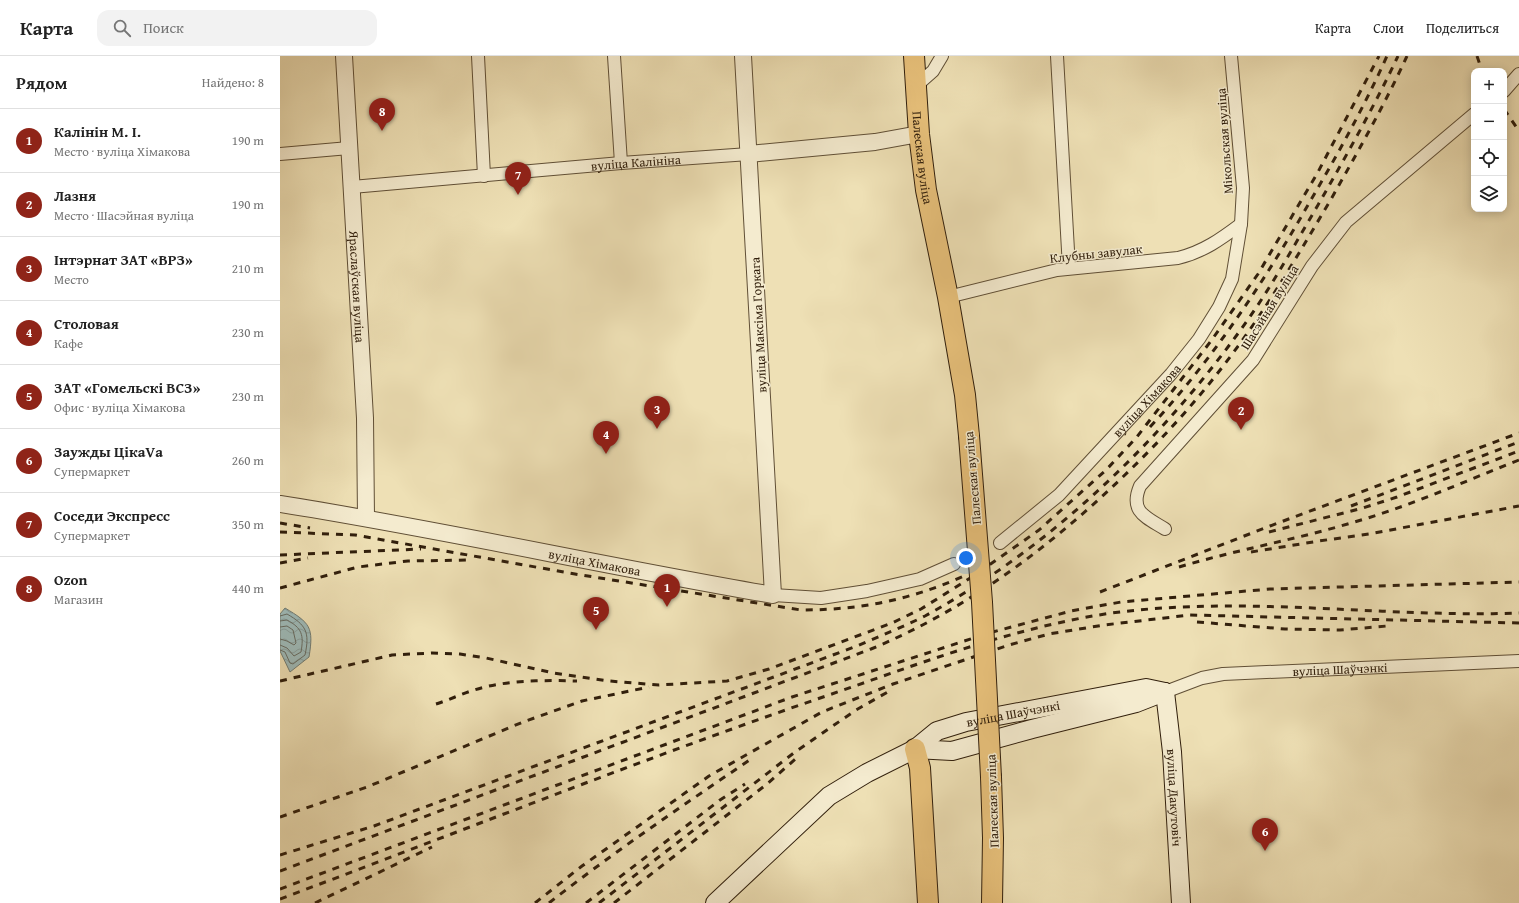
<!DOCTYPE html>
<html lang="ru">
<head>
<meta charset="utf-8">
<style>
	body { margin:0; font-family:"Gentium Book Plus",serif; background:#f2f2f2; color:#222 }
	.controls { position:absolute; right:12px; top:12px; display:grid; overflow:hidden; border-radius:8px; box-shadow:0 2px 10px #0003 }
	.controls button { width:36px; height:36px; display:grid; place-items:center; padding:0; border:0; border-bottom:1px solid #e0e0e0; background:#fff; color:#222; font:20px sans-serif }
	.you { position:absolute; left:686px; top:502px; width:14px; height:14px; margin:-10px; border:3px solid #fff; border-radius:50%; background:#1a73e8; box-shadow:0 0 0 6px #1a73e833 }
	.badge { display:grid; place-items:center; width:26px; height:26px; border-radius:50%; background:#8f2418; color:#fff; font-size:13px; font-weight:700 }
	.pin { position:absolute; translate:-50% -33px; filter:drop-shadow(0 1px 2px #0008) }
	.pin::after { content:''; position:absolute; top:21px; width:14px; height:12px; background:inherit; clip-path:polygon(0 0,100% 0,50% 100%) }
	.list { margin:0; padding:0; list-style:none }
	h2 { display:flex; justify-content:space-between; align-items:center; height:52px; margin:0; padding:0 16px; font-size:17px }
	h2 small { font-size:13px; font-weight:400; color:#767676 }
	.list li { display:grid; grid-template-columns:26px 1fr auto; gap:12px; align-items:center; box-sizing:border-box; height:64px; padding:0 16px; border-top:1px solid #e0e0e0 }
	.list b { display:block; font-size:15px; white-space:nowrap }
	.list p { margin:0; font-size:13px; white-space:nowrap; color:#767676 }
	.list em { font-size:13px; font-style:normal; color:#767676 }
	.icon { flex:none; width:22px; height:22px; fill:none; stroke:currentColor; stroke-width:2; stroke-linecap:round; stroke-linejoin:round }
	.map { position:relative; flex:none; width:1239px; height:847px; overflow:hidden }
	header { display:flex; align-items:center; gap:24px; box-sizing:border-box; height:56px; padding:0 20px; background:#fff; border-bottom:1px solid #e0e0e0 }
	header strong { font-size:19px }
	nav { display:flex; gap:22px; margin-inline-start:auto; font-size:14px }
	.search { width:280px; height:36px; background:#f2f2f2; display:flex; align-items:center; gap:10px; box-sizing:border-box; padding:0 14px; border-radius:12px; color:#767676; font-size:15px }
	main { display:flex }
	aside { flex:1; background:#fff }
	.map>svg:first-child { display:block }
</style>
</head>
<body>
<header>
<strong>Карта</strong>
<div class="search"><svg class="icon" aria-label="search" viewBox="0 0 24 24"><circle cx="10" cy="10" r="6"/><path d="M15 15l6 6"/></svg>Поиск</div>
<nav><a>Карта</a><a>Слои</a><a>Поделиться</a></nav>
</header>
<main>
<aside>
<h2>Рядом<small>Найдено: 8</small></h2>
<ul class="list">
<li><span class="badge">1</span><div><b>Калінін М. І.</b><p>Место · вуліца Хімакова</p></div><em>190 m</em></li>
<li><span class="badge">2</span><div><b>Лазня</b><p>Место · Шасэйная вуліца</p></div><em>190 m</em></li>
<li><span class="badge">3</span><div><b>Інтэрнат ЗАТ «ВРЗ»</b><p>Место</p></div><em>210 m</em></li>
<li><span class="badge">4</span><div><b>Столовая</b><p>Кафе</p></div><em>230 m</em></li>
<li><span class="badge">5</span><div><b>ЗАТ «Гомельскі ВСЗ»</b><p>Офис · вуліца Хімакова</p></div><em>230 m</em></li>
<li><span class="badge">6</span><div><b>Заужды ЦікаVа</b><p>Супермаркет</p></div><em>260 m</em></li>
<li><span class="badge">7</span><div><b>Соседи Экспресс</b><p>Супермаркет</p></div><em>350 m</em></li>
<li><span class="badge">8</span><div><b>Ozon</b><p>Магазин</p></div><em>440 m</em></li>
</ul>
</aside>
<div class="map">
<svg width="1239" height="847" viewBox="0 0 1239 847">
	<defs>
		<pattern id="water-waves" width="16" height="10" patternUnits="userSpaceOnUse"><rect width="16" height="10" fill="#9ebab8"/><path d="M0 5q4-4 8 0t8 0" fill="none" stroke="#899f9d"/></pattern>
	</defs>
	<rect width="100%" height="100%" fill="#eee0b5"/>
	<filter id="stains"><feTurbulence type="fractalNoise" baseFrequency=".005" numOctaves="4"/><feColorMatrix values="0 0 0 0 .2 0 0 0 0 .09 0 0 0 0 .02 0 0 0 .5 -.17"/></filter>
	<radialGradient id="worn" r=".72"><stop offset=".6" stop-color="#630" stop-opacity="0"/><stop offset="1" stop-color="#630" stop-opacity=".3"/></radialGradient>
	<path fill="url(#water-waves)" stroke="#727c73" d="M5,552C30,567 34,571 29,601L10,616L0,595V558Z"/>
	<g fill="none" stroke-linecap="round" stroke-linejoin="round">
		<g stroke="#686c62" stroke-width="1">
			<path d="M0,560L7,558C26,569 30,576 25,599L13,608L10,607L5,596L0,594"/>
			<path d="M0,565L7,564C22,572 24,579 21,596L14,600L7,592L0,589"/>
			<path d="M0,571L7,570L13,574L16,587L14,589L7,585L0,583"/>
		</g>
		<g stroke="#604f36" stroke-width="14">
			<g id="minor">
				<path d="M198,0L204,120"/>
				<path d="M334,0L341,107"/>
				<path d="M777,0L789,212"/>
				<path d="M636,30L653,15L662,0"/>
				<path d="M1224,35L1239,18"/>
				<path d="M0,98L69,92"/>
				<path id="s1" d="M72,131L341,107L469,98"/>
				<path d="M668,241L777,214L898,202C923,196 941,183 961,168"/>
				<path d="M885,473C866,461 849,456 860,430L973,304L1032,210L1066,166L1194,58"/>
				<path id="s2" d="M720,487L779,439L891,318L919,283L939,251L952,223L961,168L963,132L951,0"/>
				<path d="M493,539L541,542L587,535L640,523L674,508"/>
				<path id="s3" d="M885,636L922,622L943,618L1239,605"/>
			</g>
		</g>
		<g stroke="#604f36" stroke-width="18">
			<g id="tertiary">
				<path id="s4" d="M64,0L85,362L86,461"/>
				<path d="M469,98L595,86L639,78"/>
				<path id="s5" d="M0,448C165,474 328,511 493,539L463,0"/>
			</g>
		</g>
		<g stroke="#311f0c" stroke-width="20">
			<g id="secondary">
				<path id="s6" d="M885,636L892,696L901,847"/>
				<path d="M635,693L672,695L752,673L856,647L884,636"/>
				<path id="s7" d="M435,847L549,740L587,717L635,693L657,675L686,666L866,632L885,636"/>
			</g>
		</g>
		<g stroke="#311f0c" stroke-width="22">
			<g id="primary">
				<path id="s8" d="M634,0L639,78L646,134L668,241L685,339L689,380"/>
				<path d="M635,693L640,712L648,847"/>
				<path d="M711,721L713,782L712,847"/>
			</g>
		</g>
		<use href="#minor" stroke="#f4ebcf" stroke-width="12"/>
		<use href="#tertiary" stroke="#f4ebcf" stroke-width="16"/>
		<use href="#secondary" stroke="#f4ebcf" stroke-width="18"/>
		<use href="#primary" stroke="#e7c07a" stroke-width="20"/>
		<g stroke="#311f0c" stroke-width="3" stroke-dasharray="7 7" stroke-linecap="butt">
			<path d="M1197,0L1202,15"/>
			<path d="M1224,53L1239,75"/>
			<path d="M870,371C934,302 986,223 1032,142C1059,96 1085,49 1107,0"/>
			<path d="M1071,450L1239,386"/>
			<path d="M0,467L30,472"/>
			<path d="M0,476L75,479L295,518L521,554C580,554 630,544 684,520"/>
			<path d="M989,476L1083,452L1117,441L1239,395"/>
			<path d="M971,496L1039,485L1089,478L1239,450"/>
			<path d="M0,499L141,493"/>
			<path d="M0,507L28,502"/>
			<path d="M899,511C956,494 1014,484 1071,467C1128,451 1183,426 1239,404"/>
			<path d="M0,532L78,511L128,505L192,504"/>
			<path d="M820,536L990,470L1239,377"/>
			<path d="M917,566L1005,573L1060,574L1107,570"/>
			<path d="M0,625L112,599L152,597L180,598L206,602L274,617L329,625L379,629L447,625L489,613L612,567L641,553L695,519L759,474L826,414L856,382L931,285L978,218L1038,116L1099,0"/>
			<path d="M156,648C169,644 181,638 194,634C226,624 263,624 297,625"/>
			<path d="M0,761L87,731L243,666L302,645L369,631"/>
			<path d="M0,799L94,770L577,590C600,580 623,571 645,560C773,490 883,383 967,265C993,228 1015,188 1038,149C1066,100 1094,51 1118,0"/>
			<path d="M0,815L591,593C690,552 774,488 850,414C887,378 922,339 953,297C989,249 1019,197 1050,145C1077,97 1104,50 1127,0"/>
			<path d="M0,833L512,641L709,577L791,555L841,546L990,533L1239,526"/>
			<path d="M0,843C182,775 362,703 546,640C639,608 734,571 832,557C967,539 1103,562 1239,557"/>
			<path d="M35,847L152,791"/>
			<path d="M255,847L302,810L429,720L542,656L613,628L729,589L769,578L824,569L910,559L1239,567"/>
			<path d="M269,847C334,796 402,750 471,703"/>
			<path d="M306,847L440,744L465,728"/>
			<path d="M319,847L515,696L576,654L613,633"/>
			<path d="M334,847L487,728L520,699"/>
		</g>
		<g stroke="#311f0c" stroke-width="22" stroke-linecap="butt">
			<path id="primary-bridge" d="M689,380L702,546L711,721"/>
		</g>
		<use href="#primary-bridge" stroke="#e7c07a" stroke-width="20"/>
	</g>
	<g text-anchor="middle" stroke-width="3" stroke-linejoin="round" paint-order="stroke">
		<g font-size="13" fill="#311f0c" stroke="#f4ebcf">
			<text transform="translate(944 85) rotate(-94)" y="5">Мікольская вуліца</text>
			<text dy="5" stroke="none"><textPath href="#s8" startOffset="102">Палеская вуліца</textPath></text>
			<text dy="5" stroke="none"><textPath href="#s1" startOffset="285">вуліца Калініна</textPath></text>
			<text transform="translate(816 197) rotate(-6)" y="5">Клубны завулак</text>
			<text dy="5" stroke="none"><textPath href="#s4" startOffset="231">Яраслаўская вуліца</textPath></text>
			<text transform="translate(989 251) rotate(-58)" y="5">Шасэйная вуліца</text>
			<text transform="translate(478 269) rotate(-93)" y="5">вуліца Максіма Горкага</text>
			<text dy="5" stroke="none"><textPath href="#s2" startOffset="205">вуліца Хімакова</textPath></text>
			<text transform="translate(692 422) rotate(-95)" y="5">Палеская вуліца</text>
			<text dy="5" stroke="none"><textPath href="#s5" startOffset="320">вуліца Хімакова</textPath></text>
			<text dy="5" stroke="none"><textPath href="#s3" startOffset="178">вуліца Шаўчэнкі</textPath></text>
			<text dy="5" stroke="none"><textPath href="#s7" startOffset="361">вуліца Шаўчэнкі</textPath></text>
			<text dy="5" stroke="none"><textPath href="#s6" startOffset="106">вуліца Дакутовіч</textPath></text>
			<text transform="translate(712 745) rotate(-92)" y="5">Палеская вуліца</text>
		</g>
	</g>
	<rect width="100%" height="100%" filter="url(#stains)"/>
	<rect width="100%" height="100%" fill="url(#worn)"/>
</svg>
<div class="controls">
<button>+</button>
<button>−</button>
<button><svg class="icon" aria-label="locate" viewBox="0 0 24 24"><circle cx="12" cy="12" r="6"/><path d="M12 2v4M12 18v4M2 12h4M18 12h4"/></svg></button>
<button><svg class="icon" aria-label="layers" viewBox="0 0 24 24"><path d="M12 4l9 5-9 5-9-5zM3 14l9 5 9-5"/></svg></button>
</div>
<div class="you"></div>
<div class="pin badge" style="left:387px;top:551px">1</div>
<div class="pin badge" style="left:961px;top:374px">2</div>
<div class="pin badge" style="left:377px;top:373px">3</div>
<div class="pin badge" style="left:326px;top:398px">4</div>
<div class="pin badge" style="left:316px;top:574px">5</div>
<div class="pin badge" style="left:985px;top:795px">6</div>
<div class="pin badge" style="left:238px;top:139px">7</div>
<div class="pin badge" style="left:102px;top:75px">8</div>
</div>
</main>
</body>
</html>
